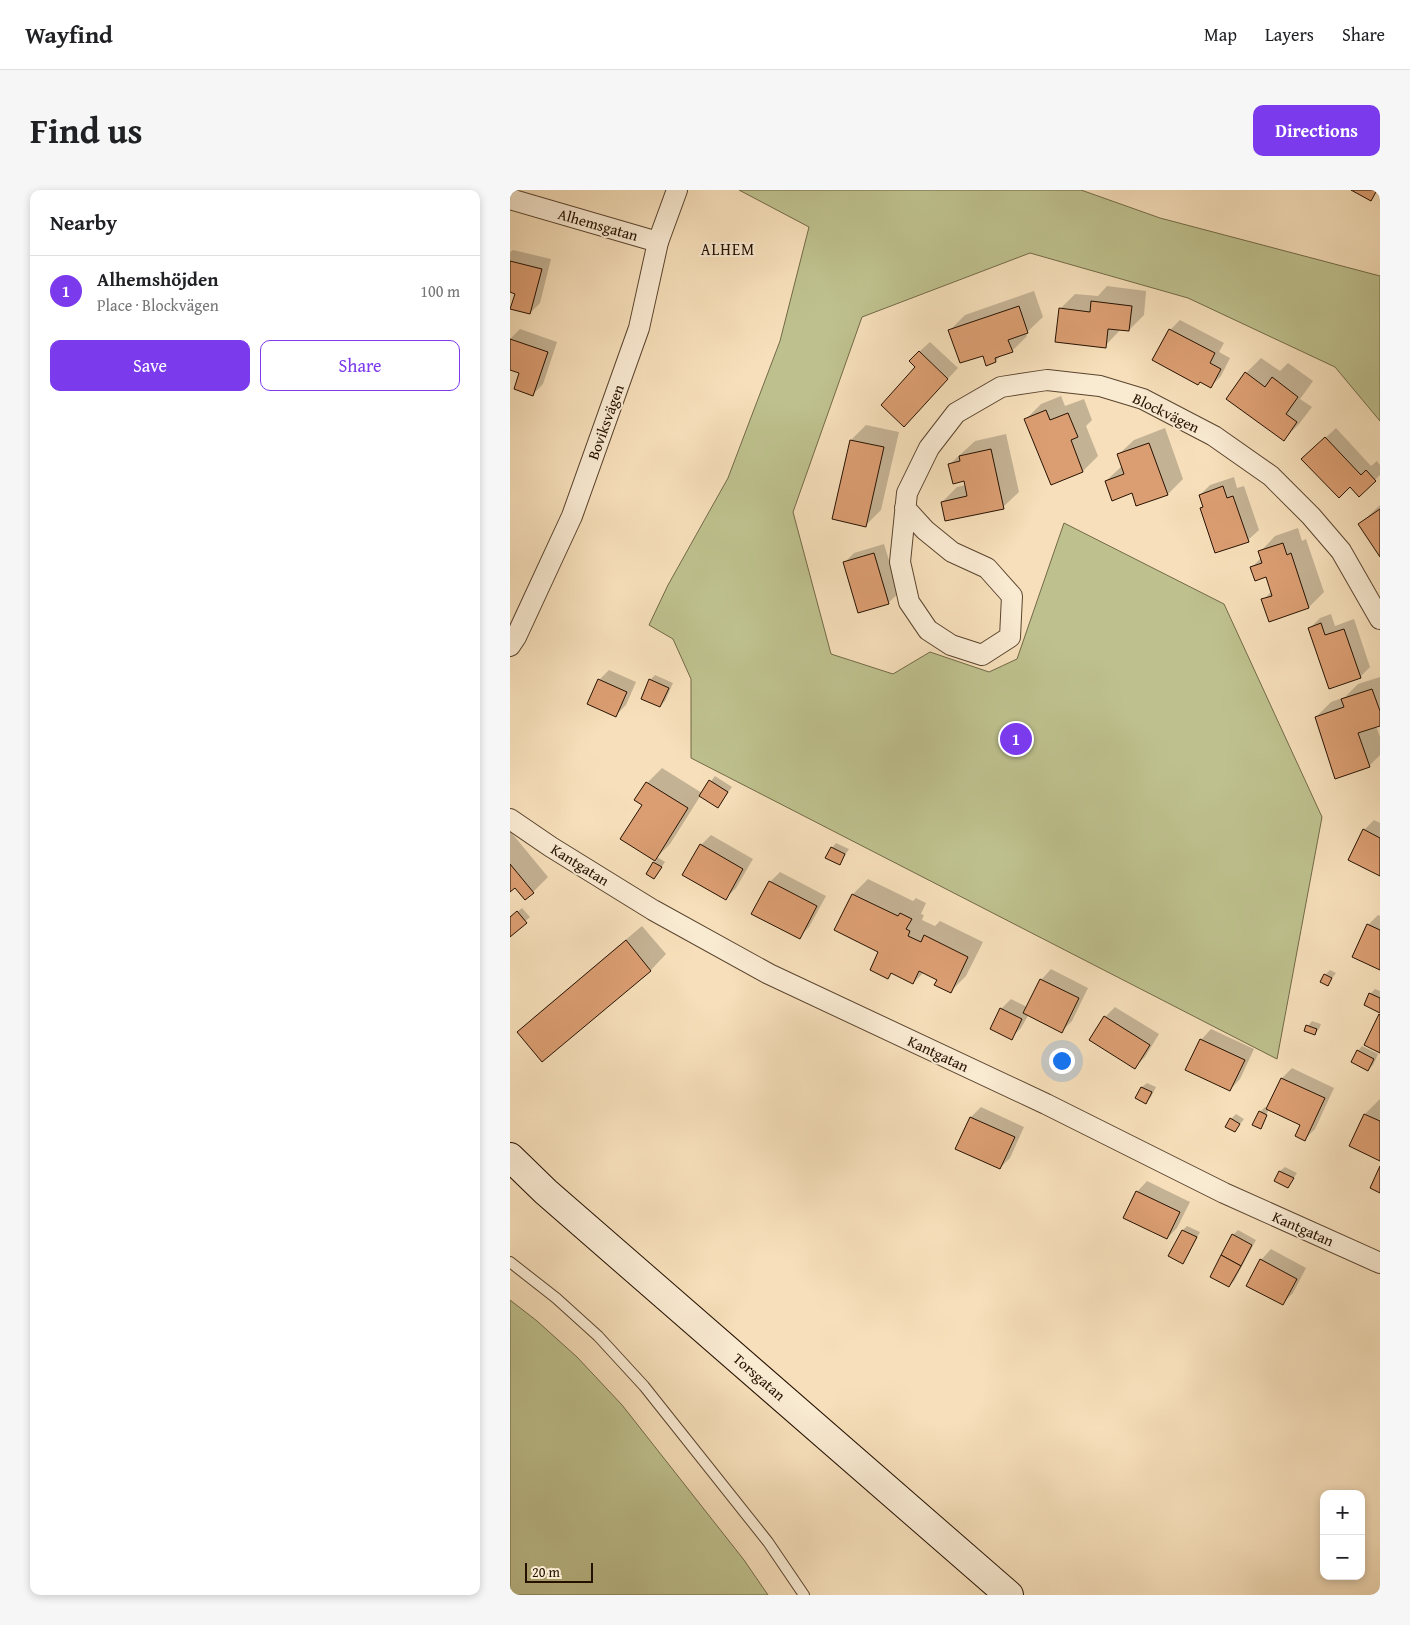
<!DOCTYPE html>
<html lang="en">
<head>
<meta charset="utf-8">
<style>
	body { margin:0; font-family:"Gentium Book Plus",serif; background:#f6f6f6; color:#202124 }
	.controls { position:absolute; right:15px; bottom:15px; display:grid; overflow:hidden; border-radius:10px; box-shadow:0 2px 8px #0003 }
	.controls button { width:45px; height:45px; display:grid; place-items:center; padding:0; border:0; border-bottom:1px solid #e0e0e0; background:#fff; color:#202124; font:25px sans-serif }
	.scale { position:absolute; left:15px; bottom:12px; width:68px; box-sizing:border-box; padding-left:5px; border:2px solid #261100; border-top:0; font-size:14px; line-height:18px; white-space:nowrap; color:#261100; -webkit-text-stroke:4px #f9ead2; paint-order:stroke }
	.you { position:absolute; left:551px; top:870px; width:18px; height:18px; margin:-12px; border:4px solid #fff; border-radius:50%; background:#1a73e8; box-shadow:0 0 0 8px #1a73e833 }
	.badge { display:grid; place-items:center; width:32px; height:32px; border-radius:50%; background:#7c3aed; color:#fff; font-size:16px; font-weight:700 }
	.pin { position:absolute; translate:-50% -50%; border:2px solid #fff; box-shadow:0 1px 5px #0006 }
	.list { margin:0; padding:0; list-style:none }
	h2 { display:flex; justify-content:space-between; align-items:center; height:65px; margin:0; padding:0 20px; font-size:21px }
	h2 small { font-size:16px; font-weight:400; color:#757577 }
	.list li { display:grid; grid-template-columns:32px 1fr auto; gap:15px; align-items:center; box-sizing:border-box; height:70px; padding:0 20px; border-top:1px solid #e0e0e0 }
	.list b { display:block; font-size:19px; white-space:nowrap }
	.list p { margin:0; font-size:16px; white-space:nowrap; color:#757577 }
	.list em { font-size:16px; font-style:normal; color:#757577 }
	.actions { display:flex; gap:10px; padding:15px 20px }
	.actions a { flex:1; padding:11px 0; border:1px solid #7c3aed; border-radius:10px; text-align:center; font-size:18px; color:#7c3aed }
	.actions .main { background:#7c3aed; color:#fff }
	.map { position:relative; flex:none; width:870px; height:1405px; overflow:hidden; border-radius:10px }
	header { display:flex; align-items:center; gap:30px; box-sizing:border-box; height:70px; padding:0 25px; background:#fff; border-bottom:1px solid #e0e0e0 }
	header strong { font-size:24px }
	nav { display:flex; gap:28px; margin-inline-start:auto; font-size:18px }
	.intro { display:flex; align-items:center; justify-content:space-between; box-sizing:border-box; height:120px; padding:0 30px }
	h1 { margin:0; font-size:35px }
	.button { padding:12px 22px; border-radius:10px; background:#7c3aed; color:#fff; font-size:18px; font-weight:700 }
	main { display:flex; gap:30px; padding:0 30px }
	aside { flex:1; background:#fff; border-radius:10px; box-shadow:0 2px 8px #0003 }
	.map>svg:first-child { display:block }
</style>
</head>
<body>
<header>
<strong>Wayfind</strong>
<nav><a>Map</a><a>Layers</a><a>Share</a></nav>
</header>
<div class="intro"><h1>Find us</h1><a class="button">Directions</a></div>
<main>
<aside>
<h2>Nearby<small></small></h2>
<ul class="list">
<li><span class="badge">1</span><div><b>Alhemshöjden</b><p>Place · Blockvägen</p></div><em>100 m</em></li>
</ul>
<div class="actions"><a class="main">Save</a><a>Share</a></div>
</aside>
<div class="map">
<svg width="870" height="1405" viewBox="0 0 870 1405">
	<rect width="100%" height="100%" fill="#f6dfba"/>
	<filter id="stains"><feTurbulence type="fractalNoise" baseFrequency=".004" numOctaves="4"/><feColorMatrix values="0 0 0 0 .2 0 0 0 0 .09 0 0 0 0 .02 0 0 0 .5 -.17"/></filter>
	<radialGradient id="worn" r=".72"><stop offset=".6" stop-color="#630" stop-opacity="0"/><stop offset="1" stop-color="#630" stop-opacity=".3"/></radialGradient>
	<g fill="#bec18e" stroke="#726947">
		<path d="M229,0H571L650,28L870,86V231L825,177L678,108L520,63L352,127L283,322L321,464L383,484L420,462L479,482L507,469L554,333L714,414L812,627L767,869L181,568V489L163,449L139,435L158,395L218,288L270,151L299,37Z"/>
		<path d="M0,1110L27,1131L67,1167L112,1215L234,1370L258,1405H0Z"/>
	</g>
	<g fill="#0003">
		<path d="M3,60L41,69L30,113L20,123L6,103L0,101V62Z"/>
		<path d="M597,96L636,101L634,125L619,140L611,139L595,156L550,119L565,104L588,106Z"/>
		<path d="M524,101L533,127L516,143L517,146L502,161L492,164L486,171L440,140L455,125Z"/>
		<path d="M670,130L714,153L709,162L720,168L711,186L701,196L660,140Z"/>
		<path d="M10,139L47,152L33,194L23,204L11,182L0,179V149Z"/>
		<path d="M420,152L448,178L404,225L409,162Z"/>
		<path d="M751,168L770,181L778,173L803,191L790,209L802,217L789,234L774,249L736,183Z"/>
		<path d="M551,206L555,216L574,209L582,230L576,236L588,266L573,281L541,293L516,229L531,214Z"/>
		<path d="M356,235L389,242L371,320L356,335L341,250Z"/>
		<path d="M655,238L673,289L658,304L622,302L596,291L612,276L608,265L624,250Z"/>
		<path d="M826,238L861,276L867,271L870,275V285L849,305L840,296L793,269Z"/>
		<path d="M496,244L509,302L493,317L432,312L447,297L456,295L455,290L440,274L465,251Z"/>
		<path d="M724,287L727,298L734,296L749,340L738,350L691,318L694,316L690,305L700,295Z"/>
		<path d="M870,315V364L850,334Z"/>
		<path d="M788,338L792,351L796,349L814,402L799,417L760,430L753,410L762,401L756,386L742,377L752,367L750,362L765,346Z"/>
		<path d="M374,354L389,403L378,413L334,373L344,363Z"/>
		<path d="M821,424L825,436L844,429L860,477L850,487L800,438L810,428Z"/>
		<path d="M99,480L126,492L116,515L106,525L89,490Z"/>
		<path d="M145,485L163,493L155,511L150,516L140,490Z"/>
		<path d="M870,487V534L866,536L870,547V565L859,576L806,527L821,512L835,507L848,494Z"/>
		<path d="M152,578L192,603L205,586L222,597L208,616L191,605L160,654L147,667L155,672L144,688V673L147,670L112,649L134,614L137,593Z"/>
		<path d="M864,630L870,633V685L854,640Z"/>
		<path d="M0,641L38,687L23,702L5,697L0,701Z"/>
		<path d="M201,645L243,669L226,698L216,708L191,655Z"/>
		<path d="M326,653L339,659L330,673L322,658Z"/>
		<path d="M270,682L316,706L299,737L289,747L260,692Z"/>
		<path d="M358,689L403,711L406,708L416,713L411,724L414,725L412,730L425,736L430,731L473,752L456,786L440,802L429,789L414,782L403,793L383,782L378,787L370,761L326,739L343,704Z"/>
		<path d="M12,718L20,727L0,745V728Z"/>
		<path d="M868,725L870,726V779L858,735Z"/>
		<path d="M132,736L156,764L141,780L32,871L8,842L24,827Z"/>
		<path d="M541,779L578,798L562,831L552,841L519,824L511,838L501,848L491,819L501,809L517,817L531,790Z"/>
		<path d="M820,780L826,783L818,794L815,785Z"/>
		<path d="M865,799L870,801V821L855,814L861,803Z"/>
		<path d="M605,817L649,844L635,867L625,877L595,827Z"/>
		<path d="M802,831L811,834L809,839L805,843L798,836Z"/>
		<path d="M701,839L744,859L730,889L720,900L691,850Z"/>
		<path d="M852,856L868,864L863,875L858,880L848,861Z"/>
		<path d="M782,878L824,898L805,939L795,949L791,934L761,920L755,933L761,920L759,919L752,934H754L750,938V922L755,917L758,919L772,888Z"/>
		<path d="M637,893L646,897L641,907L636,912L627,908L632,897Z"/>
		<path d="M870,909V969L855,924Z"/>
		<path d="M471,917L514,937L500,968L490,978L447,958L461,927Z"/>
		<path d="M726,924L734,929L725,941L721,929Z"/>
		<path d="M775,977L787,983L778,997L766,990L770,981Z"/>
		<path d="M637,991L680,1012L667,1038L657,1048L627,1002Z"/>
		<path d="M677,1036L690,1042L677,1067L672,1072L673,1040Z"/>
		<path d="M728,1040L746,1050L724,1091L719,1096L723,1045Z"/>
		<path d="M761,1059L796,1078L783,1103L772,1114L738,1095L751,1070Z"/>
	</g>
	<g fill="#db9e72" stroke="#261100">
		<path d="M841,0H867L861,11Z"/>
		<path d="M0,71L32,79L20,124L0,119L5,104L0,102Z"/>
		<path d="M581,111L622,116L619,141L598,139L596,158L545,152L549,118L580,122Z"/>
		<path d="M509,116L518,143L498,150L503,162L485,168L486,172L476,176L473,166L450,173L438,140Z"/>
		<path d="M659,139L705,163L700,173L711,179L701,198L690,192L688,195L642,170Z"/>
		<path d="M0,149L38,162L23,206L4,199L9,183L0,180Z"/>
		<path d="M409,161L438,189L394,237L371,215L405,177L399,171Z"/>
		<path d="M735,182L755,197L762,187L788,207L776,224L787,232L774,251L716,209Z"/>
		<path d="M536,220L540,230L558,223L568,247L561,250L573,282L541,295L514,229Z"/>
		<path d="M815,247L851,285L856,280L866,291L849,307L840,297L829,308L791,269Z"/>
		<path d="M340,250L374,257L356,337L322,329Z"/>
		<path d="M639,253L658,305L626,316L622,303L602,311L595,291L614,284L607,264Z"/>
		<path d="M481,259L494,319L435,331L431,312L457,306L454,291L443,294L438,274L450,271L449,266Z"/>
		<path d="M713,296L717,308L723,306L739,352L705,363L690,318L693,317L689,305Z"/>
		<path d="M870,319V367L848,334Z"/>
		<path d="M773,353L777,365L781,363L799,418L759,432L751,409L762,406L756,387L745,391L740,377L752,373L748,361Z"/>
		<path d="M364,363L379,414L348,423L333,372Z"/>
		<path d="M811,433L815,445L834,439L851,488L819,499L798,438Z"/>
		<path d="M88,489L117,502L106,527L77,514Z"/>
		<path d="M139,489L159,498L150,517L131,509Z"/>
		<path d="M862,499L870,521V536L848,543L860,577L825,589L805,527L834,517L831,509Z"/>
		<path d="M199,590L218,602L208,618L189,606Z"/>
		<path d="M136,592L178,618L145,671L110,649L132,615L124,610Z"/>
		<path d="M853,639L870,648V686L838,670Z"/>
		<path d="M190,654L233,679L216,710L172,685Z"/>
		<path d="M321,657L335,664L330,675L315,668Z"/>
		<path d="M143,672L152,677L144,689L136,684Z"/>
		<path d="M0,674L24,703L15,710L5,698L0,702Z"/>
		<path d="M259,691L307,716L290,749L241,724Z"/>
		<path d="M342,704L388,726L390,723L402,729L396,739L400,741L398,746L411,752L414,745L458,767L441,803L424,795L427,790L409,781L403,794L381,783L378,789L360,780L368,762L324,740Z"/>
		<path d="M7,721L17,733L0,747V727Z"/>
		<path d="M857,734L870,740V780L842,767Z"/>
		<path d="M116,750L141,781L32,872L7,842Z"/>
		<path d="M814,784L822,788L818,796L810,792Z"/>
		<path d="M530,789L569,808L552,843L513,823Z"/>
		<path d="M859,803L870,808V823L854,815Z"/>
		<path d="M490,818L512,829L502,850L480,839Z"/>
		<path d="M869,824L870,825V863L854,855Z"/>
		<path d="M594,826L640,855L625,879L579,850Z"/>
		<path d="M796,835L807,839L805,845L794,841Z"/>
		<path d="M690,849L735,870L720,901L675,880Z"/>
		<path d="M847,860L864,869L858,881L841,872Z"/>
		<path d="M771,888L815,908L795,951L785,946L790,935L756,919Z"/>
		<path d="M631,897L642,902L636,914L625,908Z"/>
		<path d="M749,921L757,925L751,939L742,935Z"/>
		<path d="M854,924L870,931V971L839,956Z"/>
		<path d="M460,927L505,947L490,979L445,959Z"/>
		<path d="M720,928L730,934L725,942L715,937Z"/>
		<path d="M870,976V1003L860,998Z"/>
		<path d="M769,981L784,988L778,998L764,991Z"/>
		<path d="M626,1001L670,1022L657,1049L613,1028Z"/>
		<path d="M672,1040L687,1047L673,1074L658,1066Z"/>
		<path d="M722,1044L742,1055L731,1076L711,1065Z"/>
		<path d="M711,1065L731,1076L719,1097L700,1087Z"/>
		<path d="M750,1069L787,1089L773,1115L736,1096Z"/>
	</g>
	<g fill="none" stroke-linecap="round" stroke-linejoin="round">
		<g stroke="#5a442e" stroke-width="12">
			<path id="service" d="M0,1072L46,1108L88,1146L134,1196L258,1352L294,1405"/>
		</g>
		<g stroke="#5a442e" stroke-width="22">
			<g id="minor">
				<path d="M0,9L148,52"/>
				<path d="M395,318L415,340L442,362L477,378L502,406L500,447L472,465L441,455L418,440L399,412L390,372L397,303L419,258L446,223L491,197L537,190L590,196L633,209L704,246L761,286L801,326L831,361L870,429"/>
				<path d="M0,456L6,447L62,326L129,138L148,52L167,0"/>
				<path d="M0,629L41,657L143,720L259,784L536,914L714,1003L870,1073"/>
			</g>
		</g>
		<g stroke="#261100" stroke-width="30">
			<path id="secondary" d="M0,967L36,1002L499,1405"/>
		</g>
		<use href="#service" stroke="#f9ead2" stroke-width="10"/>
		<use href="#minor" stroke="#f9ead2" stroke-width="20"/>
		<use href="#secondary" stroke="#f9ead2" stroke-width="28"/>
	</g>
	<g text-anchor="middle" stroke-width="4" stroke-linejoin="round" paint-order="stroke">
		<g font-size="15" fill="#261100" stroke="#f9ead2">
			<text transform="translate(88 35) rotate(16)" y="5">Alhemsgatan</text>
			<text transform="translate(656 223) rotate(26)" y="5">Blockvägen</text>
			<text transform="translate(96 232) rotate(-70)" y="5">Boviksvägen</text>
			<text transform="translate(70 675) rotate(32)" y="5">Kantgatan</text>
			<text transform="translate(428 864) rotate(25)" y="5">Kantgatan</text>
			<text transform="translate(793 1039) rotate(24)" y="5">Kantgatan</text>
			<text transform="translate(249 1187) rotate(41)" y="5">Torsgatan</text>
		</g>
		<g font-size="16" letter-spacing="1" fill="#261100" stroke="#f9ead2">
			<text x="218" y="65">ALHEM</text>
		</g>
	</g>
	<rect width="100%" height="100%" filter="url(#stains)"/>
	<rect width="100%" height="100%" fill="url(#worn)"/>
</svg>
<div class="controls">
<button>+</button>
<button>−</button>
</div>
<div class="scale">20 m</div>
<div class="you"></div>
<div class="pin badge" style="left:506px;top:549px">1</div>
</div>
</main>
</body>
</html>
